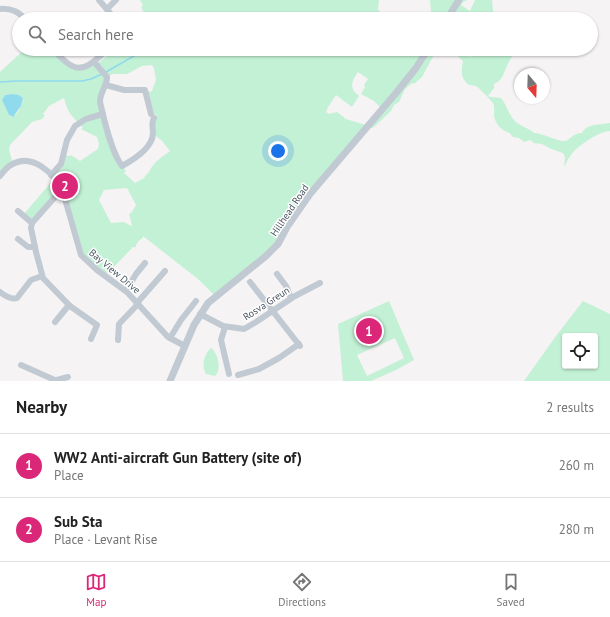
<!DOCTYPE html>
<html lang="en">
<head>
<meta charset="utf-8">
<style>
	body { margin:0; font-family:"PT Sans",sans-serif; background:#f6f6f6; color:#222 }
	.controls { position:absolute; right:12px; bottom:12px; display:grid; overflow:hidden; border-radius:4px; box-shadow:0 1px 3px #0004 }
	.controls button { width:36px; height:36px; display:grid; place-items:center; padding:0; border:0; border-bottom:1px solid #e0e0e0; background:#fff; color:#222; font:20px sans-serif }
	.compass { position:absolute; left:514px; top:68px; width:36px; height:36px; border-radius:50%; background:#fff; box-shadow:0 1px 3px #0004; rotate:161deg }
	.you { position:absolute; left:278px; top:151px; width:14px; height:14px; margin:-10px; border:3px solid #fff; border-radius:50%; background:#1a73e8; box-shadow:0 0 0 6px #1a73e833 }
	.badge { display:grid; place-items:center; width:26px; height:26px; border-radius:50%; background:#db2777; color:#fff; font-size:13px; font-weight:700 }
	.pin { position:absolute; translate:-50% -50%; border:2px solid #fff; box-shadow:0 1px 4px #0006 }
	.list { margin:0; padding:0; list-style:none }
	h2 { display:flex; justify-content:space-between; align-items:center; height:52px; margin:0; padding:0 16px; font-size:17px }
	h2 small { font-size:13px; font-weight:400; color:#767676 }
	.list li { display:grid; grid-template-columns:26px 1fr auto; gap:12px; align-items:center; box-sizing:border-box; height:64px; padding:0 16px; border-top:1px solid #e0e0e0 }
	.list b { display:block; font-size:15px; white-space:nowrap }
	.list p { margin:0; font-size:13px; white-space:nowrap; color:#767676 }
	.list em { font-size:13px; font-style:normal; color:#767676 }
	.icon { flex:none; width:22px; height:22px; fill:none; stroke:currentColor; stroke-width:2; stroke-linecap:round; stroke-linejoin:round }
	.map { position:relative; flex:none; width:610px; height:381px; overflow:hidden }
	.search { position:absolute; background:#fff; box-shadow:0 1px 3px #0004; left:12px; right:12px; top:12px; height:44px; display:flex; align-items:center; gap:10px; box-sizing:border-box; padding:0 14px; border-radius:22px; color:#767676; font-size:15px }
	.sheet { height:180px; background:#fff }
	nav { display:flex; justify-content:space-around; align-items:center; box-sizing:border-box; height:56px; border-top:1px solid #e0e0e0; background:#fff; font-size:11px; color:#767676 }
	nav a { display:grid; justify-items:center; gap:2px }
	nav .on { color:#db2777 }
	.map>svg:first-child { display:block }
</style>
</head>
<body>
<div class="map">
<svg width="610" height="381" viewBox="0 0 610 381">
	<rect width="100%" height="100%" fill="#f5f3f3"/>
	<g fill="#c3f1d5" fill-rule="evenodd">
		<path d="M140,0H379L378,10L391,19H147L141,7L143,5Z"/>
		<path d="M430,0H467L463,2L461,5L470,11L475,0H492L493,11L497,19H474L465,15L451,12L447,19H439L431,12Z"/>
		<path d="M25,49H52L70,65L97,64L115,49H437L422,77L415,83L411,84L405,89L399,102L394,105L391,111L374,127L372,128L369,127L323,178L283,237L215,296L198,279L143,236V238C139,240 136,243 136,247H133L109,272L106,273L81,255L63,192L32,221L23,215L54,179L63,155L70,156L71,155L80,161L98,149L99,144L97,137L81,129L83,128C80,124 77,122 74,118C68,113 66,105 64,98L49,106L43,114L45,115L42,119L32,122L10,145L9,150L13,164L0,176V72ZM152,65L154,68L156,80L152,91L148,92L154,114L157,116L154,121L156,136L162,141L170,151C162,157 155,161 150,170C148,174 146,174 144,178L135,183L124,173L126,171L118,161L103,114L101,94L106,76L114,74H127L142,66ZM358,72L368,79L364,85L365,87L361,94L374,101L383,110L369,126L346,119L337,112L329,114L326,112L328,107L336,95L352,107L359,96C349,89 351,81 358,72ZM11,94L19,95L23,98C22,106 18,115 11,117L9,115L2,100L5,95ZM127,188L136,205L132,212L129,214L132,225L131,226L124,222L111,223L99,200L104,190Z"/>
		<path d="M449,49H460L470,57L479,49H516C514,55 509,60 507,66C503,74 503,80 494,84V88L488,96L491,97L501,98C507,105 509,117 517,123C522,127 529,128 534,133C542,133 559,142 565,141C570,140 573,133 582,133C587,123 600,125 610,123V131C600,131 583,143 575,150C570,155 567,161 564,167L565,157L563,153L551,149L542,144L534,143L530,140L524,142L519,138L513,137L511,135L510,133C502,131 496,125 494,116C494,112 495,107 493,103C492,101 478,87 476,86C471,85 468,86 465,81C460,75 462,67 463,61Z"/>
		<path d="M389,301L414,360L396,370L371,381H343L338,324ZM395,338L404,358L367,376L357,355Z"/>
		<path d="M583,301L610,314V381H524L556,336ZM565,336H595V366H565Z"/>
		<path d="M211,348C218,353 222,370 215,376L206,374C201,366 204,354 211,348Z"/>
	</g>
	<path fill="#90daee" d="M12,94L19,95L23,98L21,106L13,117L9,115L2,100L5,95Z"/>
	<g fill="none" stroke-linecap="round" stroke-linejoin="round">
		<g stroke="#90daee" stroke-width="1.5">
			<path d="M106,72L146,49"/>
			<path d="M0,82L16,81H82L91,79L102,74"/>
		</g>
		<g stroke="#c1cad2" stroke-width="6">
			<path d="M99,0L115,19"/>
			<path d="M0,9C11,8 18,11 25,19"/>
			<path d="M107,9L116,0"/>
			<path d="M66,17L68,19"/>
			<path d="M53,49C77,76 83,72 108,49"/>
			<path d="M94,62L107,77C107,86 100,92 100,102C104,119 111,152 122,166C133,160 152,148 153,134C153,128 151,123 154,118"/>
			<path d="M106,85L124,90H145L151,114"/>
			<path d="M51,175L61,164L67,140L75,126L86,119L103,114"/>
			<path d="M0,176C3,172 7,167 11,165C32,152 54,173 63,192L81,255L97,270L127,292L168,337L185,346"/>
			<path d="M62,189L32,223L31,228L36,252L43,278L70,306L97,325L91,339"/>
			<path d="M18,211L32,223"/>
			<path d="M18,239L28,247H35"/>
			<path d="M277,274L286,286L291,298"/>
			<path d="M250,282L300,346"/>
			<path d="M126,291L136,274L145,263"/>
			<path d="M0,292C5,296 11,300 17,298L31,280L42,276"/>
			<path d="M137,303L165,271"/>
			<path d="M200,314L223,326L244,329L256,322L295,296L320,283"/>
			<path d="M55,322L69,305"/>
			<path d="M225,327L221,340L229,374"/>
			<path d="M170,338L181,320L196,301"/>
			<path d="M118,340L119,324L138,304"/>
			<path d="M21,365L57,381"/>
			<path d="M238,375L259,369L279,358L299,344"/>
			<path d="M57,380L68,377"/>
		</g>
		<g stroke="#c1cad2" stroke-width="7">
			<path d="M447,19L459,0"/>
			<path d="M170,381L194,325L208,303L266,256L278,244L287,227L310,194L396,93L416,68L428,49"/>
		</g>
	</g>
	<g text-anchor="middle" stroke-width="3" stroke-linejoin="round" paint-order="stroke">
		<g font-size="10" fill="#4a5661" stroke="#fff">
			<text transform="translate(289 210) rotate(-56)" y="4">Hillhead Road</text>
			<text transform="translate(115 271) rotate(40)" y="4">Bay View Drive</text>
			<text transform="translate(266 303) rotate(-33)" y="4">Rosva Greun</text>
		</g>
	</g>
</svg>
<div class="controls">
<button><svg class="icon" aria-label="locate" viewBox="0 0 24 24"><circle cx="12" cy="12" r="6"/><path d="M12 2v4M12 18v4M2 12h4M18 12h4"/></svg></button>
</div>
<svg class="compass" viewBox="-18 -18 36 36"><path d="M0-13l5 13h-10z" fill="#e53935"/><path d="M0 13l5-13h-10z" fill="#767676"/></svg>
<div class="you"></div>
<div class="pin badge" style="left:369px;top:331px">1</div>
<div class="pin badge" style="left:65px;top:186px">2</div>
<div class="search"><svg class="icon" aria-label="search" viewBox="0 0 24 24"><circle cx="10" cy="10" r="6"/><path d="M15 15l6 6"/></svg>Search here</div>
</div>
<section class="sheet">
<h2>Nearby<small>2 results</small></h2>
<ul class="list">
<li><span class="badge">1</span><div><b>WW2 Anti-aircraft Gun Battery (site of)</b><p>Place</p></div><em>260 m</em></li>
<li><span class="badge">2</span><div><b>Sub Sta</b><p>Place · Levant Rise</p></div><em>280 m</em></li>
</ul>
</section>
<nav>
<a class="on"><svg class="icon" aria-label="map" viewBox="0 0 24 24"><path d="M3 6l6-2 6 2 6-2v14l-6 2-6-2-6 2zM9 4v14M15 6v14"/></svg>Map</a>
<a><svg class="icon" aria-label="directions" viewBox="0 0 24 24"><path d="M12 3l9 9-9 9-9-9zM9 14v-3h6M13 9l2 2-2 2"/></svg>Directions</a>
<a><svg class="icon" aria-label="saved" viewBox="0 0 24 24"><path d="M7 4h10v16l-5-4-5 4z"/></svg>Saved</a>
</nav>
</body>
</html>
